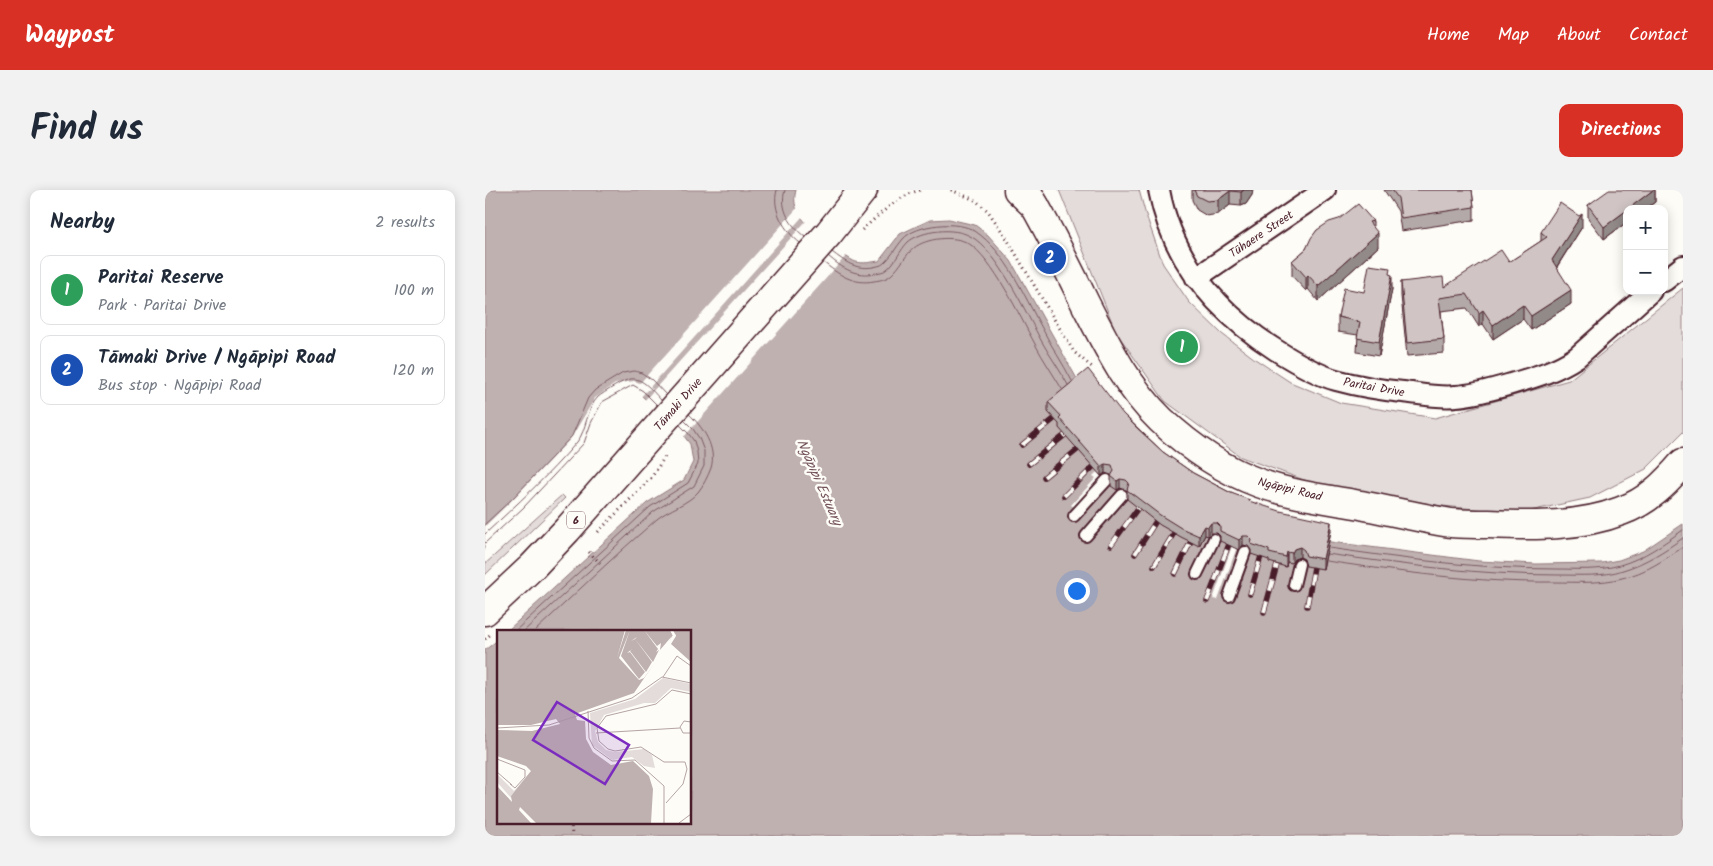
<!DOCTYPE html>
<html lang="en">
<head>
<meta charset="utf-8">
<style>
	body { margin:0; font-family:Kalam,sans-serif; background:#f2f2f3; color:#1f2937 }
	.controls { position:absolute; right:15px; top:15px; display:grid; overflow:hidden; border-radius:10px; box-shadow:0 2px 12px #0003 }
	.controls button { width:45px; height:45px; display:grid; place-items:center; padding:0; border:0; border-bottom:1px solid #e0e1e3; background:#fff; color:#1f2937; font:25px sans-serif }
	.you { position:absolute; left:591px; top:400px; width:18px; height:18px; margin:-12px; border:4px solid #fff; border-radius:50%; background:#1a73e8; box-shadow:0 0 0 8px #1a73e833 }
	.badge { display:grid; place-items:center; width:32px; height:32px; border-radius:50%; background:#d93025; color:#fff; font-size:16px; font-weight:700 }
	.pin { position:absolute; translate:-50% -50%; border:2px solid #fff; box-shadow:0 1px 5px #0006 }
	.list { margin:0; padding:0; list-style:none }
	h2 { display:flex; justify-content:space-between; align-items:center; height:65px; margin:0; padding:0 20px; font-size:21px }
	h2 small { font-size:16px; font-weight:400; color:#747a83 }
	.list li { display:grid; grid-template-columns:32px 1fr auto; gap:15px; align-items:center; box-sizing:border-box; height:70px; margin:0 10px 10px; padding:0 10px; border:1px solid #e0e1e3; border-radius:10px }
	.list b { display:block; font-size:19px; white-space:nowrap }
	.list p { margin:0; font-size:16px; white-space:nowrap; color:#747a83 }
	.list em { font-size:16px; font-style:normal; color:#747a83 }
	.map { position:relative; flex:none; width:1198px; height:646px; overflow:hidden; border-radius:10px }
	header { display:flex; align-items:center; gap:30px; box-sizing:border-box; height:70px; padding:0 25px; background:#d93025; color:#fff }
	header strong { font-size:24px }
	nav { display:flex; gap:28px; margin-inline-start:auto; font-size:18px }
	.intro { display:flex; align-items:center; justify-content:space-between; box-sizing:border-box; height:120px; padding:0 30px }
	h1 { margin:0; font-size:35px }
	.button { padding:12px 22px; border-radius:10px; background:#d93025; color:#fff; font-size:18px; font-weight:700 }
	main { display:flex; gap:30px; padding:0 30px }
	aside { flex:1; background:#fff; border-radius:10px; box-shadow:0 2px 12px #0003 }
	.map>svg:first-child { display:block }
</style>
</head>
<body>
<header>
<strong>Waypost</strong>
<nav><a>Home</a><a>Map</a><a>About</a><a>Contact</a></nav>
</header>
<div class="intro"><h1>Find us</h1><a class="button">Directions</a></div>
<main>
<aside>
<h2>Nearby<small>2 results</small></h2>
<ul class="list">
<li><span class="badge" style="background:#2e9e5b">1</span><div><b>Paritai Reserve</b><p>Park · Paritai Drive</p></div><em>100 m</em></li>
<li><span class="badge" style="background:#1a4fb4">2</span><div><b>Tāmaki Drive / Ngāpipi Road</b><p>Bus stop · Ngāpipi Road</p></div><em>120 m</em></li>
</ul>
</aside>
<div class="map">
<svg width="1198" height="646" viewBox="0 0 1198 646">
	<rect width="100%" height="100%" fill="#fdfcf7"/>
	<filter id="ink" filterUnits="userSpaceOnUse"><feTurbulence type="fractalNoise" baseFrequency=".02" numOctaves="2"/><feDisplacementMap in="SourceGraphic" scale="10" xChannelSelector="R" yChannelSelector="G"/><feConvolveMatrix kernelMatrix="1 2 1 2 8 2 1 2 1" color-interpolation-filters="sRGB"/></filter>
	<g filter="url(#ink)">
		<g fill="#e3dcda" stroke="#967e82">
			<path d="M574,0H654L660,22L678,74L704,112L737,144L770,169L805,192L856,213L950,228L1084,190L1198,98V242L1161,279L1105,308L1035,323L957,316L830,294L756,267L680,211L631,142Z"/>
			<path d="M77,305L80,308L0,385V374Z"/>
		</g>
		<path fill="#c0b1b1" stroke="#91777b" d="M0,0H311C309,8 309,14 313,22C318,34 359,68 371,72C379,74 386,72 394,71L415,44L445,30L464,29L490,35L503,45L526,71L610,221L634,247L822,349L994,371L1051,374L1117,373L1134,370L1158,361L1198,334V646H0V460L14,449V632H205V441H22L162,313L199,290L208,272L205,254L199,246L156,205L148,200L120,216L0,360Z"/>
		<g fill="#fdfcf7">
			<path d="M314,16L318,26L165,197L168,199L162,200L155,208L148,203L145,204L122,218L113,236L105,257L57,309L0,362V336L25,312L86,248L110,208L130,194L149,191L155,193Z"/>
			<path d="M322,30L362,65L198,248L158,212Z"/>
			<path d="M612,282L617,287L589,317L586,315L611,288L608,286Z"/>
			<path d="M747,356L752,357L733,410L728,409Z"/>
		</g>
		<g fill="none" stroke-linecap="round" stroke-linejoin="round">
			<g stroke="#795961" stroke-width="1">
				<path d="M292,0C286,20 300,41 315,53"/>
				<path d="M300,0C294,19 306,36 320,47"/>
				<path d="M347,62C360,72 371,80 388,77C392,76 396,76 399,73C407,66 411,57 418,49C431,34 473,30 490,41C522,63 538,104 557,138C566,156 578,173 587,191"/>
				<path d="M343,66C358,79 371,87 391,83C395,82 399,82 402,79C411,72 415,60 423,52C437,40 469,37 485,46C512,59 542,125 557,152C565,166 575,180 583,195"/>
				<path d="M338,72C354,85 369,95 389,91C396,90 402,89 407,84C415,77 421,64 429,58C441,48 469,45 483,53C508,68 535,127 550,154C558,169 568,184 577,199"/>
				<path d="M0,334L28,308L87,246L103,208L110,200L138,183L149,181L157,183L167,190L181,205"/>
				<path d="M0,344C31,315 64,285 92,252C102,240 101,219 113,207C118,203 140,189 146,189C158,187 169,203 176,210"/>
				<path d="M0,353L38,318L99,253L106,233L117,212L148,195L158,201L172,215"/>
				<path d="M844,358C919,369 995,379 1071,379C1092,379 1114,381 1135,375C1159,368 1178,354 1198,340"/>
				<path d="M842,364C919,375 996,385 1074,385C1095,385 1118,387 1138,380C1161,373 1179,361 1198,348"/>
				<path d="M841,371C916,382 993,393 1069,392C1092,392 1115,394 1137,388C1160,383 1179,370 1198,357"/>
				<path d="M30,441L165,317L203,293L213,274L212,262L209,251L203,243L195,235"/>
				<path d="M39,441L168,322L209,296L219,276V261L214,248L208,239L199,230"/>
				<path d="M50,441C90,404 130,365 172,329C184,319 203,314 213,302C218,296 223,286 226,278C232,258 218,237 204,224"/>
			</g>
			<g stroke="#4a1f2b" stroke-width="14">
				<g id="service">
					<path d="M589,326L622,290"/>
					<path d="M601,346L637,305"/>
					<path d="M712,384L729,349"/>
					<path d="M809,395L814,374"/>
					<path d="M744,406L760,362"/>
				</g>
			</g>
			<g stroke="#4a1f2b" stroke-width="24">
				<g id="minor">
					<path d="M674,0C687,70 732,122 791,160C810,172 830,184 851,190C873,196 896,200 918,202C935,204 954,208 971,206C989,205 1009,199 1026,194C1050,187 1071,181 1092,167L1166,101"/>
					<path d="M711,88L840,0"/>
					<path d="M1179,91L1198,76"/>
				</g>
			</g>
			<g stroke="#4a1f2b" stroke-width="31">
				<path id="secondary" d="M541,0C563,38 582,76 601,115C622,156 642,197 676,230C704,256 738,280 774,293C807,305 842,309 876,315C906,321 936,328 966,333C979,334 991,334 1004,334C1047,336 1095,337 1136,321C1162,312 1180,294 1198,273"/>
			</g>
			<g stroke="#4a1f2b" stroke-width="31">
				<g id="primary">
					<path d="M533,0L550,16"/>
					<path d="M0,421L47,377L82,340L344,43L378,0"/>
				</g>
			</g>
			<g stroke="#4a1f2b" stroke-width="3" stroke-dasharray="1 4" stroke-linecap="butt">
				<path d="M466,0L490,10L503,21L522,49L569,129L589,162L608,178"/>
				<path d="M377,40C394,25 413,6 435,0"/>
				<path d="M113,342L166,288L181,265"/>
				<path d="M104,362L115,373"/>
				<path d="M0,449L7,443"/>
				<path d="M86,632L87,646"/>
			</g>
			<use href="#service" stroke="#fdfcf7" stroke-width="10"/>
			<use href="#minor" stroke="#fdfcf7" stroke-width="20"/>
			<use href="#secondary" stroke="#fdfcf7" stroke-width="28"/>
			<use href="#primary" stroke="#fdfcf7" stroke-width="28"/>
			<g stroke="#4a1f2b" stroke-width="5.5">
				<g id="rail">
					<path d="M537,255L569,229"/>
					<path d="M544,274L580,245"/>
					<path d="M559,287L592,260"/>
					<path d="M579,306L608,277"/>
					<path d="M626,355L653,318"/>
					<path d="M650,364L671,331"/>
					<path d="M669,376L689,343"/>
					<path d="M690,384L706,351"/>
					<path d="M765,404L776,366"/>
					<path d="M722,411L744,354"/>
					<path d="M822,416L829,377"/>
					<path d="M779,422L792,375"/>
				</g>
			</g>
			<use href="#rail" stroke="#fdfcf7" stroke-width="4" stroke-dasharray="11" stroke-linecap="butt"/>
		</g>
		<g fill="#b3a9a9" stroke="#4a1f2b">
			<path d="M707,0H768L767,5L761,14L756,16L745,15L733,24L722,26L712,20L707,10Z"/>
			<path d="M899,0H987L989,17V30L916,41L913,21Z"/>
			<path d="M1170,0V12L1119,49L1103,28V15Z"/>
			<path d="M888,31V37L893,57L833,111L823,99L821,101L807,86V71L821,59L832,40Z"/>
			<path d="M1097,37L1072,77L1086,114L1046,140L1038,129L1008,149L998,134L994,137L982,118L956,121L959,149V163L922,166L916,106V92L959,97L1024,72L1056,51V42Z"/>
			<path d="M905,85L907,99L894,166L872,162L873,145L853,142V127L879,102Z"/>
			<path d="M563,212L638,224L678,262L708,283L746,303L765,312L846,341L838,379L821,376L819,369L815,367L809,369L807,373L802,372L801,377L784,372V370L766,364V360L763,356L758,355L754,360L735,351V346L732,343H726L723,346L720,345L714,356L696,347L675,335L642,309V301L641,300L635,298L632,300L626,296V285L620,283L616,286L574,238V234L563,222Z"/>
		</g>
		<g fill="#928a89" stroke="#4a1f2b">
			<path d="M759,0H768L767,5L761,14L756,16V2Z"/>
			<path d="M1168,0H1170V12L1160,19H1143Z"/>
			<path d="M745,1V15L733,24V10Z"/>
			<path d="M1142,20V32L1119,49V37Z"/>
			<path d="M1097,24V37L1067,84V70Z"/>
			<path d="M893,43V57L833,111V96Z"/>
			<path d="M823,85V99L821,101V87Z"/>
			<path d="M907,85V99L894,166V152Z"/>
			<path d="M1086,100V114L1046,140V126Z"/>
			<path d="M1038,115V129L1008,149V135Z"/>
			<path d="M998,120V134L994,137V123Z"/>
			<path d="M620,274V283L616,286V276Z"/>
			<path d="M635,289V298L632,300V291Z"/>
			<path d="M846,332V341L838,379V369Z"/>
			<path d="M726,333V343L723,346V337Z"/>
			<path d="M720,336V345L714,356V346Z"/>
			<path d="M758,346V355L754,360V350Z"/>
			<path d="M815,357V367L809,369L807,373V363L809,359Z"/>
			<path d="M802,362V372L801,377V367Z"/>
		</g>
		<g fill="#d0c5c4" stroke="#4a1f2b">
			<path d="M709,0H759L756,2L745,1L733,10L722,11L712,6Z"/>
			<path d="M907,0H987L989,17L916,28L913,8Z"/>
			<path d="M1124,0H1168L1143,19H1142V20L1119,37L1103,15Z"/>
			<path d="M1075,13L1094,26L1097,24L1067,70L1086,100L1046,126L1038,115L1008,135L998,120L994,123L982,104L954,108L959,149L922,153L916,92L958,87L959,97L1016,60L1024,72L1062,47L1056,42Z"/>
			<path d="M873,14L888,31L884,32L893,43L833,96L823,85L821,87L807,71L821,59L826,48L832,40L844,32L854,29Z"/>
			<path d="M884,75L905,78L904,84L907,85L894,152L872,148L875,132L853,127L859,98L879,102Z"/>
			<path d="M603,179L638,224L651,237L678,262L708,283L746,303L765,310L764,311L795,321L846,332L838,369L821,366L819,360L815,357L809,359L807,363L802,362L801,367L784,363V360L766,354L767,350L763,346H758L754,350L735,341V336L732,333H726L723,337L720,336L714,346L696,338L675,325L642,300L644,293L641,290L635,289L632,291L626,286L629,281L627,275L620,274L616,276L574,228L576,226L563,212Z"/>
		</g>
	</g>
	<g text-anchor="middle" stroke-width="5" stroke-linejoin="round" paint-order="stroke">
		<rect fill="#fdfcf7" stroke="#806168" stroke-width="1" x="82" y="321.5" width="18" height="17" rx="4"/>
		<g font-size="11" font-weight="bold" fill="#4a1f2b">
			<text x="91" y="334">6</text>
		</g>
		<g font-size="12" fill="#4a1f2b" stroke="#fdfcf7">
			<text transform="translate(776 44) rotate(-34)" y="4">Tūhaere Street</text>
			<text transform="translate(889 197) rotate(10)" y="4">Paritai Drive</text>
			<text transform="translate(193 214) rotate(-49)" y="4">Tāmaki Drive</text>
			<text transform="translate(805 299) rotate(14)" y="4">Ngāpipi Road</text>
		</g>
		<g font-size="14" font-style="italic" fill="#73525a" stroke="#fdfcf7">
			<text transform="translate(335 292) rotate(66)" y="5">Ngāpipi Estuary</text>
		</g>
	</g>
	<g transform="translate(12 440)">
		<rect width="194" height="194" fill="#fdfcf7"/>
		<path d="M166,48L194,54V62L174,58L158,73H147L107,85L98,101L101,112L109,120L118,122L147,119L155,125L158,138L147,136L135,127L115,130L95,115L93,83L138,69ZM34,141L29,150L14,166L16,170L0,152V144L17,161Z" fill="#e3dcda"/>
		<path d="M0,0H128L120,28L129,0H173L176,6L137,63L78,84L80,90L88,91L89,109L96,122L114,135L136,131L152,146L156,159L154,193H39L23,177L22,180L34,193H0V156L15,172L14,166L34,141L29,136L0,126V100L35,101L63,94L59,89L34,95H0ZM176,0H194V32L174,14L179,6Z" fill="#c0b1b1"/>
		<path d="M133,0L124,26L142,49L148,42L133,22L130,23L135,19L133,21L149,42L155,32L138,9L134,11L140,7L138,9L156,32L162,20L159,22L161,19L147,0L160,16L164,13L163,20L175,6L171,0L175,6L172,12L176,5L173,0L179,5L147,48L142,50L122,28Z" fill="#fdfcf7"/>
		<path fill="none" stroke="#b5a4a5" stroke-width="1" d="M166,47L180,26L194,36M91,81L92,108L97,118L115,131L138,130L167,156V193M194,92L187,91L183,97L186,103H194M0,98L52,95L135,68L165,47L194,53M99,103L183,98M0,129L28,140V147L18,158L13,154M0,142L15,155M169,173L186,154L190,139L188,132H167L144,117L118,121L111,119L102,111L100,98L109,86L159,74L175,60L194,64M182,193L194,184"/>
		<path fill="#7b2cbf" fill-opacity="0.15" stroke="#7b2cbf" stroke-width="2.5" d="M60,72L132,115L108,154L36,110Z"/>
		<rect width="194" height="194" fill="none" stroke="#4a1f2b" stroke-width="2.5"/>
	</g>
</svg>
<div class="controls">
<button>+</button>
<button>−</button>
</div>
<div class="you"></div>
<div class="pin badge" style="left:697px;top:157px;background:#2e9e5b">1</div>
<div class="pin badge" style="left:565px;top:68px;background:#1a4fb4">2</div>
</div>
</main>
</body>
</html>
